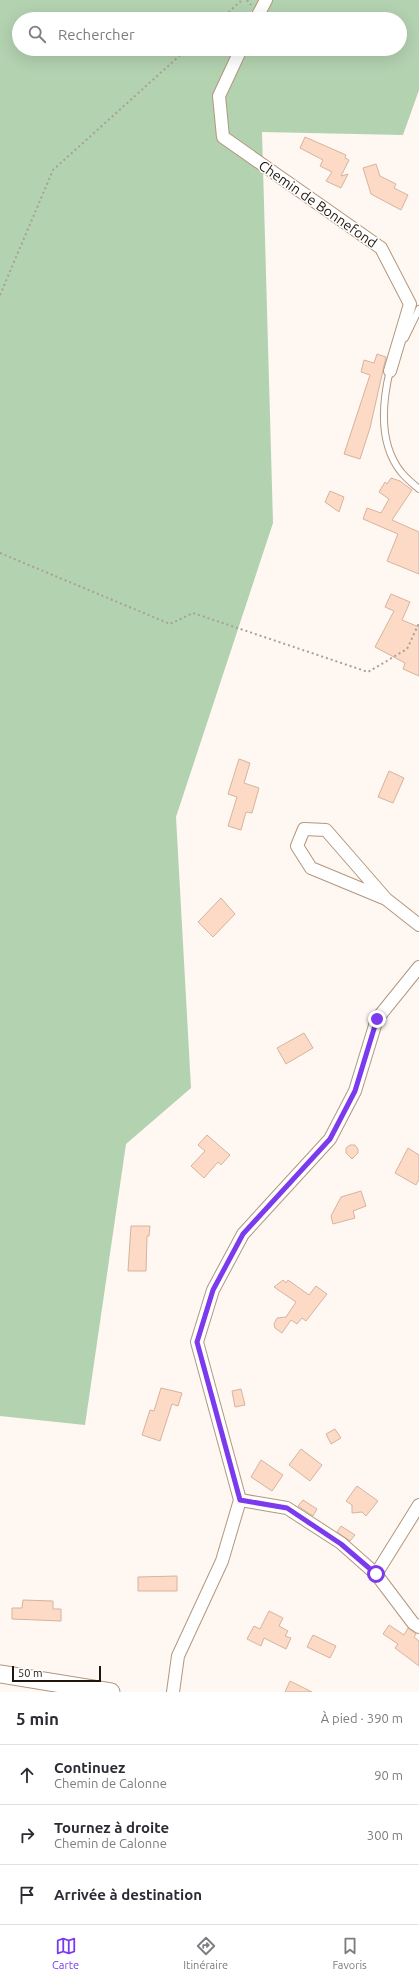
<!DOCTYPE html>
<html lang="fr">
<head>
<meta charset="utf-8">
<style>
	body { margin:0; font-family:Ubuntu,sans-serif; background:#f7f7f7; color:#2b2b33 }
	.scale { position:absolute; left:12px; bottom:10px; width:89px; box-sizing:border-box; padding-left:4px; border:2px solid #20150c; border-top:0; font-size:11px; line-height:14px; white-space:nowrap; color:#20150c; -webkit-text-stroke:3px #fff; paint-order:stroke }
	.stop { position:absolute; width:12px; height:12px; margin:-9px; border:3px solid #7c3aed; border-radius:50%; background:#fff }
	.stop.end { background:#7c3aed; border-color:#fff; box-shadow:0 1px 4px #0008 }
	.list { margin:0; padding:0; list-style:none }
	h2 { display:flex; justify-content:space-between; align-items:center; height:52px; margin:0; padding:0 16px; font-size:17px }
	h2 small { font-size:13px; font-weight:400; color:#7c7c81 }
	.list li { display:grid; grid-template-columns:26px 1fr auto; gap:12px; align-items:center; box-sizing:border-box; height:60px; padding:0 16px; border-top:1px solid #e1e1e2 }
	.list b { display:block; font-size:15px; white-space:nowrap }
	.list p { margin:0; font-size:13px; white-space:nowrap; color:#7c7c81 }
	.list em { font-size:13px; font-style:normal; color:#7c7c81 }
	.icon { flex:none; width:22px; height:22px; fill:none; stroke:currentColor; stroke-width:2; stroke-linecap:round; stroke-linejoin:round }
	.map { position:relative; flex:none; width:419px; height:1692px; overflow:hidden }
	.search { position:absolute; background:#fff; box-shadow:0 4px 16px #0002; left:12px; right:12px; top:12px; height:44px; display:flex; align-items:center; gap:10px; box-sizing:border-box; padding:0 14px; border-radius:22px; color:#7c7c81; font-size:15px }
	.sheet { height:232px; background:#fff }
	nav { display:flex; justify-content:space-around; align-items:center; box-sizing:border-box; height:56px; border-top:1px solid #e1e1e2; background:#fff; font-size:11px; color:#7c7c81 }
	nav a { display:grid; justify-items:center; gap:2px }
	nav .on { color:#7c3aed }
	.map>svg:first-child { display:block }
</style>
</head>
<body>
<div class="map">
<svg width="419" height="1692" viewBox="0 0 419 1692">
	<rect width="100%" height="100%" fill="#fef7f2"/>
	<path fill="#b3d2b0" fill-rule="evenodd" d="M0,0H419V90L403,135L262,132L273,523L176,817L191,1088L126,1144L85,1425L0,1416ZM19,19H400V49H19Z"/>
	<g fill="#fcdac5" stroke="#d6b49e">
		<path d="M305,137L346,155L345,158L349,160L341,176L348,174L341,188L326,181L332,172L320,166L323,160L300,148Z"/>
		<path d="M376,164L380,176L396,184L394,188L408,195L401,210L371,194L363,168Z"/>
		<path d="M377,354L386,357L370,428L360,459L344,454L370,375L361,372L364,360L374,363Z"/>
		<path d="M391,478L400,481L412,490L392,520L419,532V574L387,561L398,534L363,519L367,508L381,513L389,499L379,492L385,482L387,484Z"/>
		<path d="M330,491L344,497L339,512L325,502Z"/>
		<path d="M391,594L410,602L402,620L419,627V676L403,669L405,663L375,647L394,611L385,607Z"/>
		<path d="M239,759L250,763L244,783L259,788L252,813L246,812L241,830L228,826L237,797L228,794Z"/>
		<path d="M389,771L404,778L393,803L378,797Z"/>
		<path d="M221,898L235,914L213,937L198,922Z"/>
		<path d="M304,1033L313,1048L286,1064L277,1048Z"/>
		<path d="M207,1135L230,1155L221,1165L218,1162L204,1178L191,1166L205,1151L198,1145Z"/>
		<path d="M350,1145H355L358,1149V1153L352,1159L346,1153V1148Z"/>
		<path d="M408,1148L419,1155V1179L416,1185L395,1173Z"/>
		<path d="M361,1191L366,1206L353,1211L355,1218L333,1224L331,1216L341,1197Z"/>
		<path d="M131,1226H150L149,1236H147L146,1271H128Z"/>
		<path d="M283,1280L286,1283L288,1280L309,1295L316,1286L327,1294L306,1321L302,1318L297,1324L291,1320L282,1333L275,1328L274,1324L277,1318L286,1317L296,1302L274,1287Z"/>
		<path d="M161,1388L182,1393L178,1406L172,1404L160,1441L142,1435L150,1410L154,1411Z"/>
		<path d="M241,1389L245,1405L235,1407L232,1391Z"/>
		<path d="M335,1429L341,1438L331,1444L326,1434Z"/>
		<path d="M301,1449L322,1465L310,1481L289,1465Z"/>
		<path d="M261,1460L283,1475L272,1491L251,1477Z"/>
		<path d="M357,1486L378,1501L366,1516L362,1512L352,1513V1505L346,1501Z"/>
		<path d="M303,1500L317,1509L313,1516L298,1506Z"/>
		<path d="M341,1526L355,1535L350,1541L337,1532Z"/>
		<path d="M177,1576V1591H138V1577Z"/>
		<path d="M23,1600L53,1601V1609H61V1621L12,1619V1608H22Z"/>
		<path d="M269,1611L283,1618L279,1626L288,1631L285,1636L291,1638L286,1649L264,1638L261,1646L247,1639L254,1626L260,1629Z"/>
		<path d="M389,1625L404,1635L408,1628L416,1634L414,1637L419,1641V1666L395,1648L398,1644L383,1634Z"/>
		<path d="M313,1635L336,1646L330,1658L307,1647Z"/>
		<path d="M290,1681L312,1692H285Z"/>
	</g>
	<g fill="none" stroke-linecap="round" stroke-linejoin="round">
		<g stroke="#b3977d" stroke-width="8">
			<g id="lane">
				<path d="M405,338L419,309"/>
				<path d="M390,370C382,403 379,444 401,472C406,478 413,484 419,489"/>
			</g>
		</g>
		<g stroke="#b3977d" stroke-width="14">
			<g id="street">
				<path d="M256,19L266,0"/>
				<path d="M241,49L219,96L223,137L381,248L410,304L390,371"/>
				<path d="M386,899L311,868L297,846L304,829L326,830L386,899L419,925"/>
				<path d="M240,1500L287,1508L341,1543L376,1574L413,1623L419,1627"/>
				<path d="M376,1574L419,1505"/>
				<path d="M173,1692L178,1656L222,1561L240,1500L197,1342L213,1290L243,1234L330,1139L355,1091L377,1019L419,967"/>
			</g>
		</g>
		<g stroke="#b3977d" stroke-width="19">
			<path id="secondary" d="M0,1674L111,1692"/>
		</g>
		<g stroke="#a8a099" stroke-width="2" stroke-dasharray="2 3" stroke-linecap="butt">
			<path d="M247,0L251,5"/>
			<path d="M221,19L242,0"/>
			<path d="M0,295L53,170L187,49"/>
			<path d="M0,553L170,624L193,613L368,672L407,649L419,623"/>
		</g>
		<use href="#lane" stroke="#fff" stroke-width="6"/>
		<use href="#street" stroke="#fff" stroke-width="12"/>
		<use href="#secondary" stroke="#fff" stroke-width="17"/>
	</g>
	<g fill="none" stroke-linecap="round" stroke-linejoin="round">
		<path stroke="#7c3aed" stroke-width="5" d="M376,1574L341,1544L287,1508L240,1500L197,1342L213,1290L243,1234L330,1139L355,1091L377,1019"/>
	</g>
	<g text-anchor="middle" stroke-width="3" stroke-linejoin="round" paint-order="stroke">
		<g font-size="14" fill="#20150c" stroke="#fff">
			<text transform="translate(318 204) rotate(35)" y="5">Chemin de Bonnefond</text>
		</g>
	</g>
</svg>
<div class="scale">50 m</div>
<div class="stop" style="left:376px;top:1574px"></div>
<div class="stop end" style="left:377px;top:1019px"></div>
<div class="search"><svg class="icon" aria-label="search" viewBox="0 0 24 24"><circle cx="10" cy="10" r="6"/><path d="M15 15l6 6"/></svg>Rechercher</div>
</div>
<section class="sheet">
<h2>5 min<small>À pied · 390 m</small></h2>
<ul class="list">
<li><svg class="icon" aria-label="ahead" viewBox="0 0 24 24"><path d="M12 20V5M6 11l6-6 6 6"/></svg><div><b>Continuez</b><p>Chemin de Calonne</p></div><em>90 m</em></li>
<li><svg class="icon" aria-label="right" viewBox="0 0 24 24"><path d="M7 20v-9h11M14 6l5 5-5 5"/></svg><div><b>Tournez à droite</b><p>Chemin de Calonne</p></div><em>300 m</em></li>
<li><svg class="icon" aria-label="arrive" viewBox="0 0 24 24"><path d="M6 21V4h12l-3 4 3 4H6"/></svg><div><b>Arrivée à destination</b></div></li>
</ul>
</section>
<nav>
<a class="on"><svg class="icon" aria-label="map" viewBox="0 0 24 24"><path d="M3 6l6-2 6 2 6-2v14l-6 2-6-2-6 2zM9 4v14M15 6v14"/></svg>Carte</a>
<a><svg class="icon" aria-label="directions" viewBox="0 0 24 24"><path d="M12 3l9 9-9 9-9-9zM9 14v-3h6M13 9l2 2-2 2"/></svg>Itinéraire</a>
<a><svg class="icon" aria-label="saved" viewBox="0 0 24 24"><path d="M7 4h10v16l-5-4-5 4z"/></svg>Favoris</a>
</nav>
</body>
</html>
